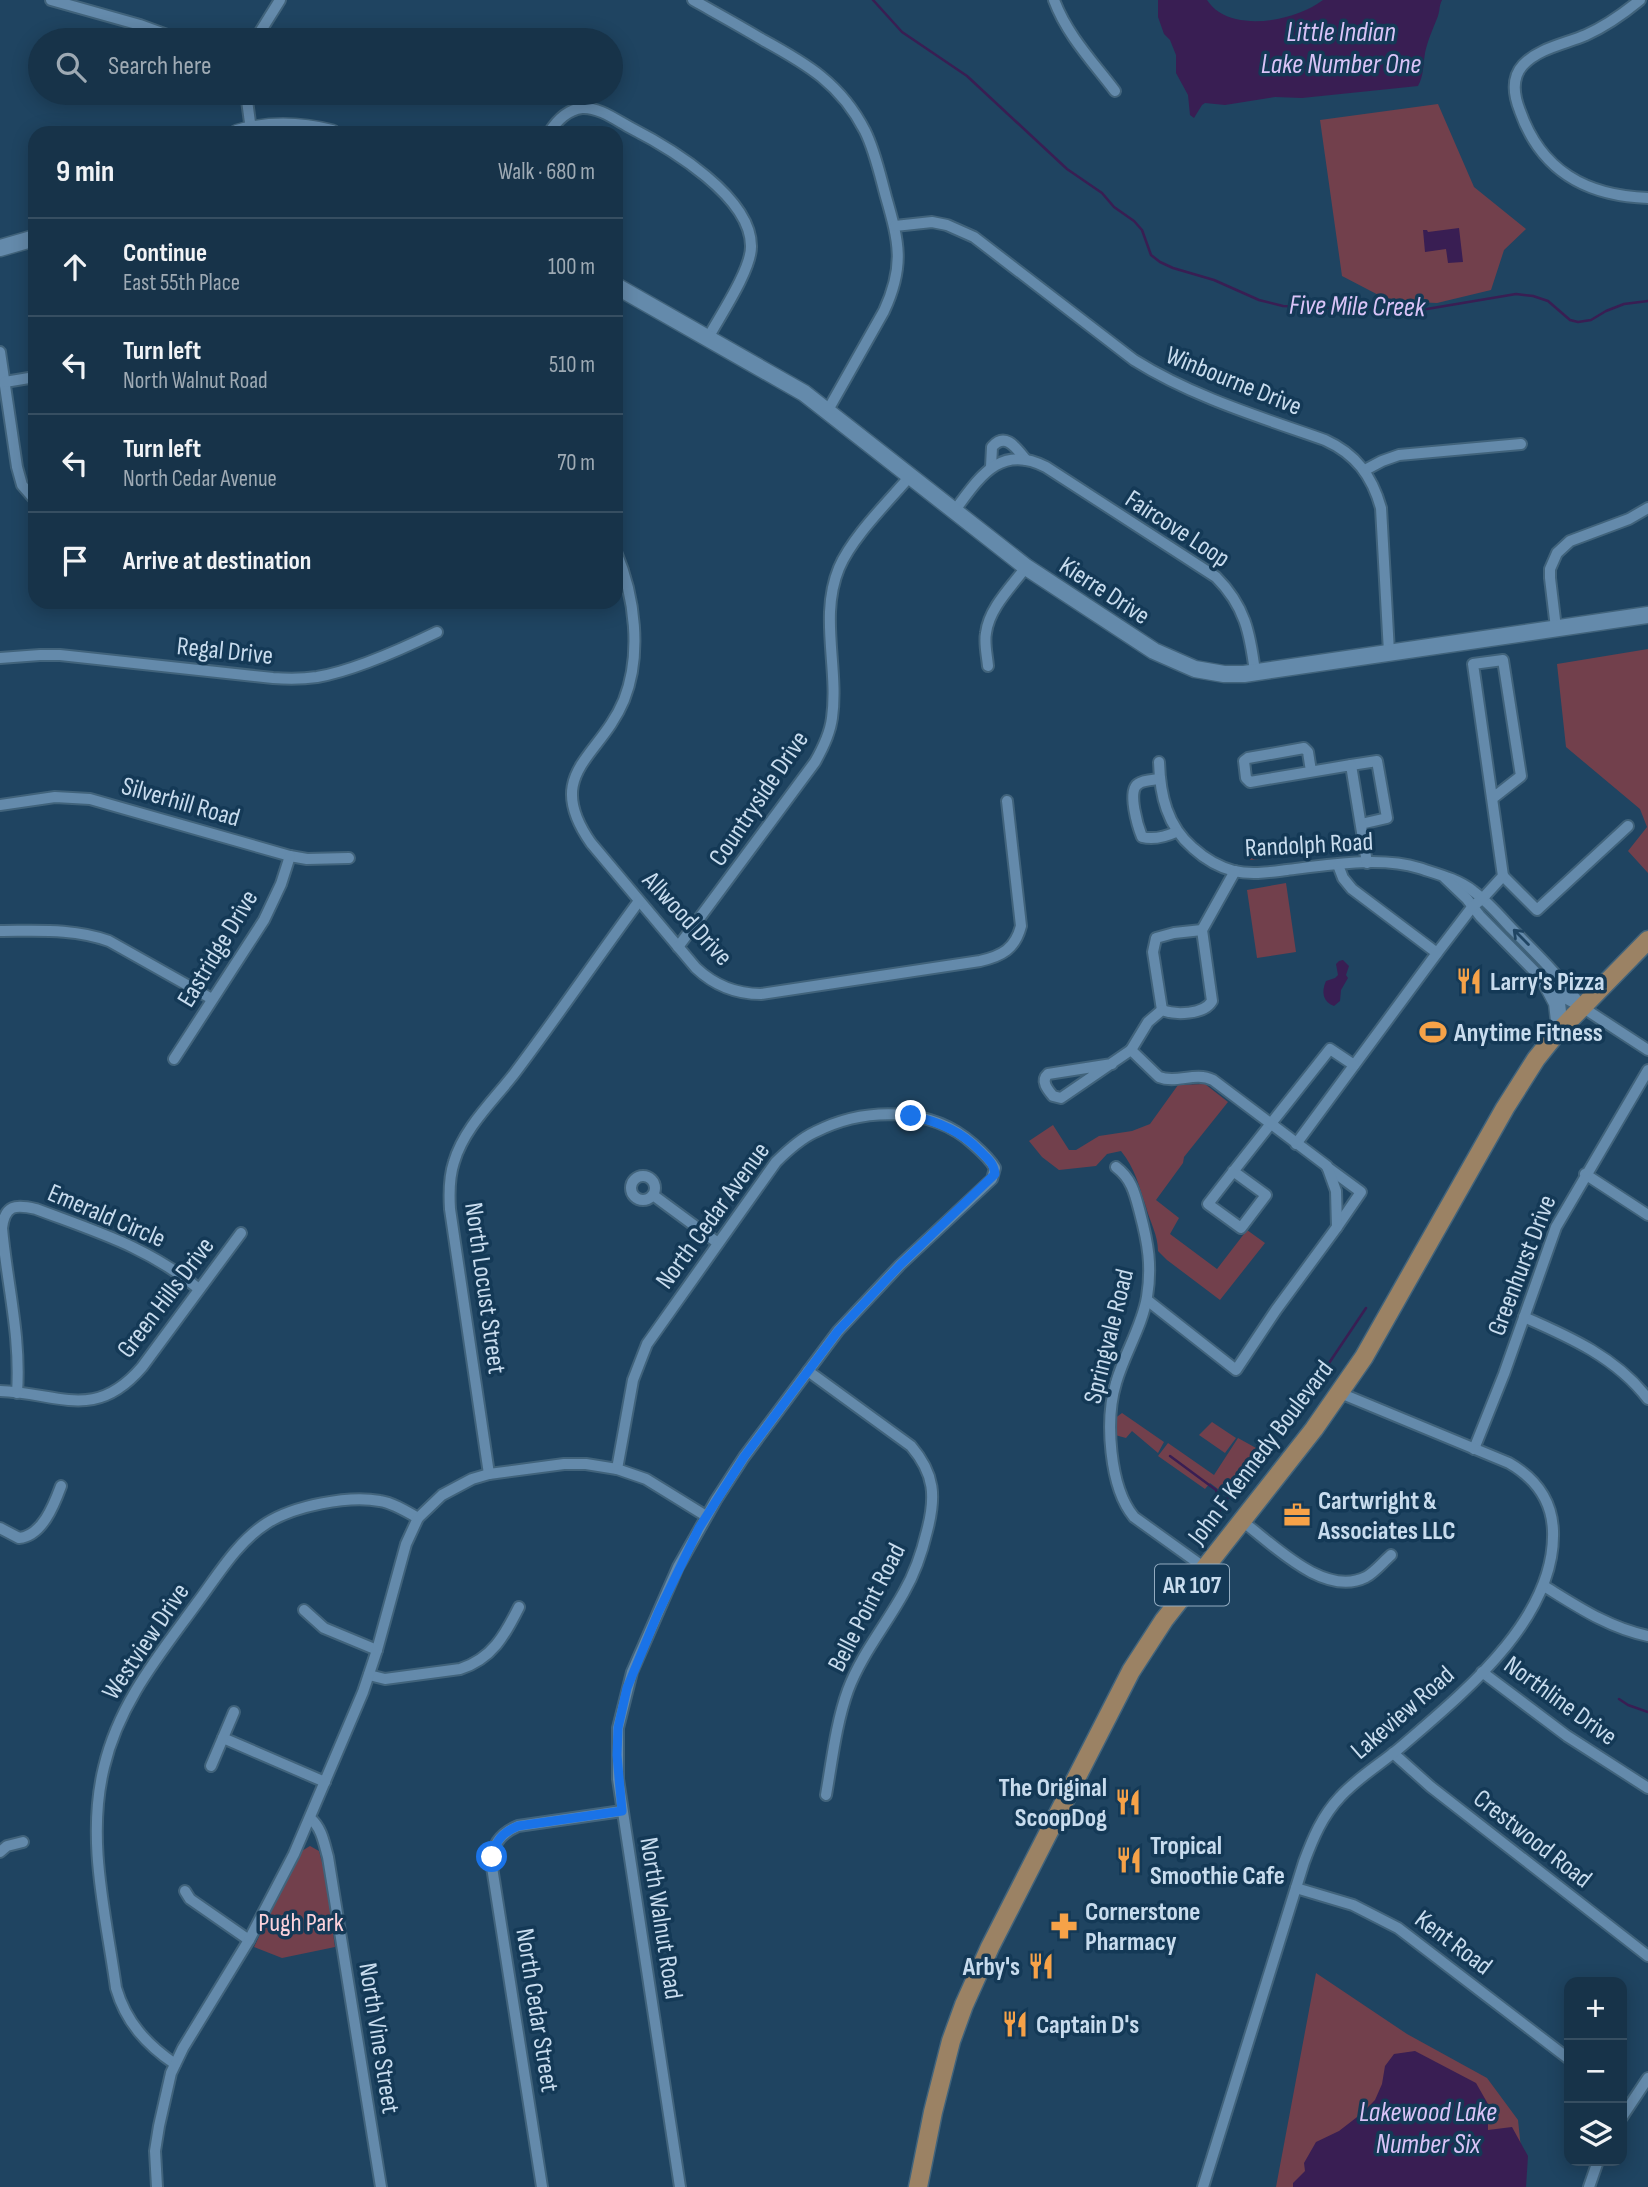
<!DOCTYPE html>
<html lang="en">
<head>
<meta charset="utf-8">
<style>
	body { margin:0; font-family:"Sofia Sans Condensed",sans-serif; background:#243f53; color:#f1f3f6 }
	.controls { position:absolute; right:21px; bottom:21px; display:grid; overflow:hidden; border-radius:14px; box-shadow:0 4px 18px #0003 }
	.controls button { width:63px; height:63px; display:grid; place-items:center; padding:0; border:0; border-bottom:2px solid #364e61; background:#173349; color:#f1f3f6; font:35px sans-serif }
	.stop { position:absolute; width:21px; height:21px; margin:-16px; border:5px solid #1a73e8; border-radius:50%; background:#fff }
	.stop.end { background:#1a73e8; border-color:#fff; box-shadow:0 2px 7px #0008 }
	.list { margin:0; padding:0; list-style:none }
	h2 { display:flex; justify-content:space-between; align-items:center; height:91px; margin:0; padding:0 28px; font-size:30px }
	h2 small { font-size:23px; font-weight:400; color:#9eaab4 }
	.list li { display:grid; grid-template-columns:46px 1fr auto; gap:21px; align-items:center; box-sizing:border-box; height:98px; padding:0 28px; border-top:2px solid #364e61 }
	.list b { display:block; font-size:26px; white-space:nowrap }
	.list p { margin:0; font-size:23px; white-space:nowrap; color:#9eaab4 }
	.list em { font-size:23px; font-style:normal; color:#9eaab4 }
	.icon { flex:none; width:38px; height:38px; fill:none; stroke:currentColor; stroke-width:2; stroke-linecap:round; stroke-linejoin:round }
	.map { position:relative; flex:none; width:1648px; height:2187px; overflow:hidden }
	.search { position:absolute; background:#173349; box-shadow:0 4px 18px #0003; left:28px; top:28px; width:595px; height:77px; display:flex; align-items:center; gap:18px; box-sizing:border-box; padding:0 24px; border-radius:38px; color:#9eaab4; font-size:26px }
	.panel { position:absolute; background:#173349; box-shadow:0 4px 18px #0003; left:28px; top:126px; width:595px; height:483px; border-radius:21px }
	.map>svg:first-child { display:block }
</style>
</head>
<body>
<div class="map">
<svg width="1648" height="2187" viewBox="0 0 1648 2187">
	<rect width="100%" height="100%" fill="#1f4461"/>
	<g fill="#72404c">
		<path d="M1438,104L1474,187L1526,229L1504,250L1491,290L1437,303L1390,301L1342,276L1320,120Z"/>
		<path d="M1648,649V873L1628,851L1647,827L1640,809L1566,747L1557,664Z"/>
		<path d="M1294,841L1296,855L1250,860L1249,845Z"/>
		<path d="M1286,883L1296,952L1257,958L1247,890Z"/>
		<path d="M1205,1084L1228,1102L1184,1157L1183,1163L1156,1200L1179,1218L1170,1234L1217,1269L1247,1230L1265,1243L1220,1300L1167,1260L1158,1251C1158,1235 1150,1222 1146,1207C1139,1186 1135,1168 1121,1151L1107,1154L1096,1166L1059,1170L1042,1157L1029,1141L1053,1125L1069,1150H1076L1099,1136L1132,1131L1150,1124L1178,1085Z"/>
		<path d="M1122,1413L1164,1442L1158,1453L1132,1431L1126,1438L1115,1435L1114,1419Z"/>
		<path d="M1212,1422L1236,1438L1225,1453L1199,1435Z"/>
		<path d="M1238,1438L1256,1448L1226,1495L1210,1483L1205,1489L1158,1456L1168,1443L1214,1475Z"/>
		<path d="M310,1846L319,1851L325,1874L335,1947L282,1958L254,1947L300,1852Z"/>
		<path d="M1316,1973L1407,2034L1487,2078L1518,2120L1525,2187H1276Z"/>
	</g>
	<g fill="#391e53">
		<path d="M1158,0H1207C1210,4 1214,9 1219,12C1247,30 1298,19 1323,0H1442C1439,6 1440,10 1438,16C1433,29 1428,39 1425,53C1423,65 1424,75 1418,86L1302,98L1275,97L1225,105L1205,103L1202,105L1194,118L1190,115L1188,95L1176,73V55L1170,40L1164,34L1158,17Z"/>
		<path d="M1459,228L1463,262L1448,263L1446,249L1425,252L1423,230H1427L1428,232Z"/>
		<path d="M1343,960L1349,966L1346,975L1348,978L1341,990L1340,1001L1334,1006C1323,1002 1321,992 1326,981L1335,978L1338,975L1336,964L1339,961Z"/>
		<path d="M1415,2051L1476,2083L1488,2104V2130L1512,2127L1528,2156L1526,2187H1293V2183L1305,2171L1304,2163L1316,2142L1339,2131L1361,2114L1375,2100L1382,2084L1385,2066L1394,2054Z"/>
	</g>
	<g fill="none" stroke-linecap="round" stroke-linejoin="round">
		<g stroke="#391e53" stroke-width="2.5">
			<path d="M873,0L902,32L967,76L1067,169L1102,193L1114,207L1134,221L1142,230L1151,255L1160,262L1173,268L1214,280L1259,300L1283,306L1415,311L1516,294L1533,296L1548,301L1570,320L1578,322L1591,320L1606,311L1624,304L1648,301"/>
			<path d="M1170,1456L1216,1490L1221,1510"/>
			<path d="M1221,1509L1255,1452L1299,1396L1319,1378L1366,1308"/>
			<path d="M1619,1699L1628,1705L1648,1712"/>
		</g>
		<g stroke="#41637b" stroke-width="14">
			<g id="street">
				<path d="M51,0L140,25L181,40"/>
				<path d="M693,0C716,13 740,26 763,40C807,64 841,84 865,131C875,151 880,175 886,197C899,242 905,266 884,311L828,410"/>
				<path d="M1054,0C1067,35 1093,62 1115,91"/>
				<path d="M1640,0C1623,14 1606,26 1586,35C1565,44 1539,48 1523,65C1511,78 1514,96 1520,111C1541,171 1586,196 1648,198"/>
				<path d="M255,40L280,0"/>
				<path d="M246,93L251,130"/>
				<path d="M549,133C557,120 567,110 582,108C599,107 616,120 631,128C670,148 752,197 751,247C751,270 720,316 708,338"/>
				<path d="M895,226L932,222L947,225L974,237L1134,360C1193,397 1260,417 1325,440C1356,454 1372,476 1381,508L1389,652"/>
				<path d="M0,352L17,467L22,485L35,500"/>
				<path d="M5,382L35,377"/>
				<path d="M991,467L992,447C1006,431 1017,449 1026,460"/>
				<path d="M1365,470L1382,461L1399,455L1521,444"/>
				<path d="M955,510C979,478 1000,443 1046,467L1216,577C1245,606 1250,633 1255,672"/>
				<path d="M616,552C635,596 642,655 624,700C600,758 542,773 591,843L696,968C714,985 735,994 761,994L980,961C1002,956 1015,949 1021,926L1007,801"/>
				<path d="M1556,628L1550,578V569L1557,553L1570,541L1629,519L1648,508"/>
				<path d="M0,658L40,655H60L273,678C288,679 303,679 317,677C353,671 404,648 437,632"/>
				<path d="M988,666C987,655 984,643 986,633C989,608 1012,586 1026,567"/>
				<path d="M1159,762C1160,795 1167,826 1193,848C1204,858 1219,867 1234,871C1252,875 1270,872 1287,870C1327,865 1381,856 1419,868C1437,874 1458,879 1473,891C1487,901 1499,915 1511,928C1536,953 1561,978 1582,1007"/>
				<path d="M1351,765L1377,761L1387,818L1361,824"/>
				<path d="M1311,771L1308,752L1304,748L1248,758L1244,761L1246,778L1250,782L1351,765L1367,863"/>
				<path d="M1160,779C1153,780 1143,780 1138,784C1127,791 1138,827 1142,837C1154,840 1165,837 1176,832"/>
				<path d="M0,805L55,797L90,799L290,856L307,859L349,858"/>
				<path d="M1503,876L1537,910L1628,826"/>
				<path d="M1445,878L1467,899L1480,916L1547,984L1565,998L1582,1007L1648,1050"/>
				<path d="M0,931C36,931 74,928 109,941L212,999"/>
				<path d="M678,947L815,762C823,748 830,734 832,718C839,668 819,616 839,568C852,537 888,502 911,475"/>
				<path d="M1437,953L1473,906L1482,899L1503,876L1473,664L1503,660L1521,776L1493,798"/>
				<path d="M1162,1010L1153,952L1156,938L1174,933L1202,930"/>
				<path d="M174,1059L264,920L281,884L290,856"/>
				<path d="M1112,1064L1048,1074C1040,1081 1048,1090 1053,1096L1061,1098L1131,1050"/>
				<path d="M1296,1144L1437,953L1352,889L1343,878L1338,865"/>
				<path d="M1116,1167C1132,1179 1135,1194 1140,1213C1148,1243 1152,1266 1147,1297C1142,1327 1124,1354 1116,1383C1105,1419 1109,1487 1134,1517L1205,1568"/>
				<path d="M1327,1167L1361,1192L1337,1227"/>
				<path d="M1233,1171L1266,1195L1241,1228L1208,1204C1248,1152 1289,1101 1330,1049L1354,1065"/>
				<path d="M1585,1174L1648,1215"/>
				<circle cx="643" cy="1188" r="12"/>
				<path d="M653,1195L718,1243"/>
				<path d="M1147,1300L1236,1370L1276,1310L1337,1227L1336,1191L1327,1166L1213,1080C1195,1071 1177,1084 1159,1077L1131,1050L1148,1022L1162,1010C1175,1015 1204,1015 1212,1001L1202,930L1235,871"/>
				<path d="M1524,1317C1570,1337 1617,1358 1648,1399"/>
				<path d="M808,1371L911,1446C935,1474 936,1497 927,1531C922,1552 915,1573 904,1592C886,1625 861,1655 848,1690C836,1723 832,1761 826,1795"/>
				<path d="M0,1391C59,1393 95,1422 142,1367L241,1233"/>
				<path d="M17,1393C21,1335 7,1285 2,1228C5,1205 15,1204 36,1209C97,1232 148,1247 199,1289"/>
				<path d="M1474,1449L1504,1374L1556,1227L1648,1070"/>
				<path d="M617,1469L633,1380L647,1344L776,1162C788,1150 800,1139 815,1132C864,1107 931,1106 973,1144C981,1151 990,1159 995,1168L992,1179L900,1265L838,1331L744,1457L716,1500L678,1567L632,1672L618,1728V1779L680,2187"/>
				<path d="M489,1474L450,1209C449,1193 449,1177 454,1162C464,1128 493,1101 514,1074C557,1017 597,958 639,901"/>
				<path d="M1242,1521C1273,1544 1324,1598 1366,1577C1375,1572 1383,1562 1391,1555"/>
				<path d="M0,1528L19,1538C42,1536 54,1505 61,1486"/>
				<path d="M1544,1586C1578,1607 1609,1628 1648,1636"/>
				<path d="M304,1610L324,1628L377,1650"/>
				<path d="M1482,1672L1567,1736L1648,1788"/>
				<path d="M369,1675L385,1679L460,1669C492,1659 505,1635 519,1607"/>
				<path d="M223,1738L325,1782"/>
				<path d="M1393,1753L1431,1787L1648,1956"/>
				<path d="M211,1766L234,1712"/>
				<path d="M310,1818C322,1828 324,1843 328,1857L381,2187"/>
				<path d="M0,1852L7,1846L23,1842"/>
				<path d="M1296,1888L1353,1905L1398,1928L1569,2059"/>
				<path d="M185,1891L190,1899L249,1940"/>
				<path d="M175,2064C146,2044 126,2022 116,1988C106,1915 86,1840 104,1767C119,1703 160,1654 197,1603C218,1575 237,1542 267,1523C294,1506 348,1495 380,1501C393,1503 406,1511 418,1518"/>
				<path d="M1622,2117L1648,2078"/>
				<path d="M157,2187L155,2151L159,2126L171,2073L183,2048L249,1940L294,1854L363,1692L377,1650L406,1544L418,1518L442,1495L472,1479L489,1474L564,1464H586L617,1469L646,1479L706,1516"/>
				<path d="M542,2187L492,1867C491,1846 499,1834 518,1826L622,1811"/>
				<path d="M1203,2187L1304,1862C1313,1838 1322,1816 1340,1797C1358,1777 1381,1764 1402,1746C1462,1694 1556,1619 1553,1531C1552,1500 1535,1478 1509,1463L1340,1393"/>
				<path d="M1589,2187L1598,2161"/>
			</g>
		</g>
		<g stroke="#41637b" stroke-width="19">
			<g id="secondary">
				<path d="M237,133C268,124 301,125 332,133"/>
				<path d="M0,248L35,238"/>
				<path d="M616,286L804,393L1026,567L1154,651L1195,669L1224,674H1244L1648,615"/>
				<path d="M1547,984L1557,1003L1560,1030"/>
			</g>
		</g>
		<g stroke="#41637b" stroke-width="21">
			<path id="primary" d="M918,2187L933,2112L951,2041L964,2005L990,1947L1131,1671L1164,1620L1314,1429L1364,1357L1505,1108L1536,1059L1556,1034L1648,940"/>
		</g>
		<use href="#street" stroke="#648aab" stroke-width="10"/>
		<use href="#secondary" stroke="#648aab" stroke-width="16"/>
		<use href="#primary" stroke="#9b8264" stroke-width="18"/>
	</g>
	<defs><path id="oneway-shaft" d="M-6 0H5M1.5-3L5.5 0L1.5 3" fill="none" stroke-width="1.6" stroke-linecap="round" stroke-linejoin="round" transform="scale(1.75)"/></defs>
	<use stroke="#204563" href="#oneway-shaft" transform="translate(1521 937) rotate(-135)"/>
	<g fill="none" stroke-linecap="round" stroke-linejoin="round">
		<path stroke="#1a73e8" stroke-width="9" d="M492,1857C495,1841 503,1832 518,1826L622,1811L617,1755L618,1728L627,1688L658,1613L699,1528L744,1457L838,1331L900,1265L995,1174C994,1163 987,1158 980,1151C961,1131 938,1121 911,1116"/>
	</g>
	<defs>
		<g id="restaurant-bare" transform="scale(2.1)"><path d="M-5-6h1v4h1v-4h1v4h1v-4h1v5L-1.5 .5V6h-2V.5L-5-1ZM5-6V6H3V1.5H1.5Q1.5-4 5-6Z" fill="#f6a248" stroke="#143956" stroke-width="2.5" paint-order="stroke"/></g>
		<g id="stadium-bare" transform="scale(2.1)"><path d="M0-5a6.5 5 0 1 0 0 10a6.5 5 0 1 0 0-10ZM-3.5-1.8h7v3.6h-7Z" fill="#f6a248" stroke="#143956" stroke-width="2.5" paint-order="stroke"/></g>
		<g id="office-bare" transform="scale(2.1)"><path d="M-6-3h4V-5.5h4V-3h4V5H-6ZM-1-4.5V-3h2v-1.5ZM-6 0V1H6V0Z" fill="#f6a248" stroke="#143956" stroke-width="2.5" paint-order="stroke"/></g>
		<g id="pharmacy-bare" transform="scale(2.1)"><path d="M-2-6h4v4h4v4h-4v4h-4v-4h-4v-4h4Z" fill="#f6a248" stroke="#143956" stroke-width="2.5" paint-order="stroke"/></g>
	</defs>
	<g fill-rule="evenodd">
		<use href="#restaurant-bare" x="1469" y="981"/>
		<use href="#stadium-bare" x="1433" y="1032"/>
		<use href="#office-bare" x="1297" y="1515"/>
		<use href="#restaurant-bare" x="1128" y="1802"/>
		<use href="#restaurant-bare" x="1129" y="1860"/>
		<use href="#pharmacy-bare" x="1064" y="1926"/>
		<use href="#restaurant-bare" x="1041" y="1966"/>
		<use href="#restaurant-bare" x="1015" y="2024"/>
	</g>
	<g text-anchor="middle" stroke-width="7" stroke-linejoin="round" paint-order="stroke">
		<rect fill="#143956" stroke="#92abc0" stroke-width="2" x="1155" y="1564.5" width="74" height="41" rx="5"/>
		<g font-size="24" font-weight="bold" fill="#c8dcee">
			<text x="1192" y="1593">AR 107</text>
		</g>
		<g font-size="26" fill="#c8dcee" stroke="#143956">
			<text transform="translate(1234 380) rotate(22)" y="9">Winbourne Drive</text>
			<text transform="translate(1178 528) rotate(33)" y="9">Faircove Loop</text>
			<text transform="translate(1105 590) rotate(33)" y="9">Kierre Drive</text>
			<text transform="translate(225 650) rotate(6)" y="9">Regal Drive</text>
			<text transform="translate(758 798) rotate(-56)" y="9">Countryside Drive</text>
			<text transform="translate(181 801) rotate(16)" y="9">Silverhill Road</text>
			<text transform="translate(1309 844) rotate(-3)" y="9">Randolph Road</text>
			<text transform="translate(688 918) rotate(47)" y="9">Allwood Drive</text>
			<text transform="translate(217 948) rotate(-59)" y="9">Eastridge Drive</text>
			<text transform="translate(107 1215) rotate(23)" y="9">Emerald Circle</text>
			<text transform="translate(712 1215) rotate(-54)" y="9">North Cedar Avenue</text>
			<text transform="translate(1521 1265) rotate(-69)" y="9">Greenhurst Drive</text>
			<text transform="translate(486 1288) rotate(82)" y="9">North Locust Street</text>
			<text transform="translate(165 1297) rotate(-53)" y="9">Green Hills Drive</text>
			<text transform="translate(1108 1336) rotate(-76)" y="9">Springvale Road</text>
			<text transform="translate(1260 1452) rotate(-53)" y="9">John F Kennedy Boulevard</text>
			<text transform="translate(866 1607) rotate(-63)" y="9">Belle Point Road</text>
			<text transform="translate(145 1641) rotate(-56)" y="9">Westview Drive</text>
			<text transform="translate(1561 1700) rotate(36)" y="9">Northline Drive</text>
			<text transform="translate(1402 1712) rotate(-41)" y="9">Lakeview Road</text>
			<text transform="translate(1533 1838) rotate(38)" y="9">Crestwood Road</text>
			<text transform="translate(662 1918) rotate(81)" y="9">North Walnut Road</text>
			<text transform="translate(1454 1942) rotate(37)" y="9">Kent Road</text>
			<text transform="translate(538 2010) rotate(81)" y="9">North Cedar Street</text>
			<text transform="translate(380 2038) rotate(81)" y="9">North Vine Street</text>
		</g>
		<g font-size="26" font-weight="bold" fill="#c8dcee" stroke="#143956" text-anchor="start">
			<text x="1490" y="990">Larry's Pizza</text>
			<text x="1454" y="1041">Anytime Fitness</text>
			<text x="1318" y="1509">Cartwright &amp;<tspan x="1318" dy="30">Associates LLC</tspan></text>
			<text x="1107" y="1796" text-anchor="end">The Original<tspan x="1107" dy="30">ScoopDog</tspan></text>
			<text x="1150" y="1854">Tropical<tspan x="1150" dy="30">Smoothie Cafe</tspan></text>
			<text x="1085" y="1920">Cornerstone<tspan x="1085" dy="30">Pharmacy</tspan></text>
			<text x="1020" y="1975" text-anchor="end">Arby's</text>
			<text x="1036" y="2033">Captain D's</text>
		</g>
		<g font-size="26" fill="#fdd2db" stroke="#143956">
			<text x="301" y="1931">Pugh Park</text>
		</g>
		<g font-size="28" font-style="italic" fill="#d9c3f7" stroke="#143956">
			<text x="1341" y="41">Little Indian<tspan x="1341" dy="32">Lake Number One</tspan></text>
			<text transform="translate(1357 305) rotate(1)" y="10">Five Mile Creek</text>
			<text x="1428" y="2121">Lakewood Lake<tspan x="1428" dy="32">Number Six</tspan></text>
		</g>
	</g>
</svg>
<div class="controls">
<button>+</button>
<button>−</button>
<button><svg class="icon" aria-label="layers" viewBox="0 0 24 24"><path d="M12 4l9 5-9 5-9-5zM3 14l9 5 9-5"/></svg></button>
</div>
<div class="stop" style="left:492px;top:1857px"></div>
<div class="stop end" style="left:911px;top:1116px"></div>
<div class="search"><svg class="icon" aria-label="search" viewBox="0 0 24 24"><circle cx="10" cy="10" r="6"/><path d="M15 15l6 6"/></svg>Search here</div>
<section class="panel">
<h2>9 min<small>Walk · 680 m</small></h2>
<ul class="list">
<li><svg class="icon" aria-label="ahead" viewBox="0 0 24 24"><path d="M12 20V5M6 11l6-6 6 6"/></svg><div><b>Continue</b><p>East 55th Place</p></div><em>100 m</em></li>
<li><svg class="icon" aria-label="left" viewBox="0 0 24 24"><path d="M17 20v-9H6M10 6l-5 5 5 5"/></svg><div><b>Turn left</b><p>North Walnut Road</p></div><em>510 m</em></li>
<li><svg class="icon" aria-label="left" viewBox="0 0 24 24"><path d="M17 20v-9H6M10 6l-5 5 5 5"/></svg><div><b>Turn left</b><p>North Cedar Avenue</p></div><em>70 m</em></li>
<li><svg class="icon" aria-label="arrive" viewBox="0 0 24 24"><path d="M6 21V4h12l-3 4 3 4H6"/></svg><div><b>Arrive at destination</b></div></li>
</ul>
</section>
</div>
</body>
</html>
